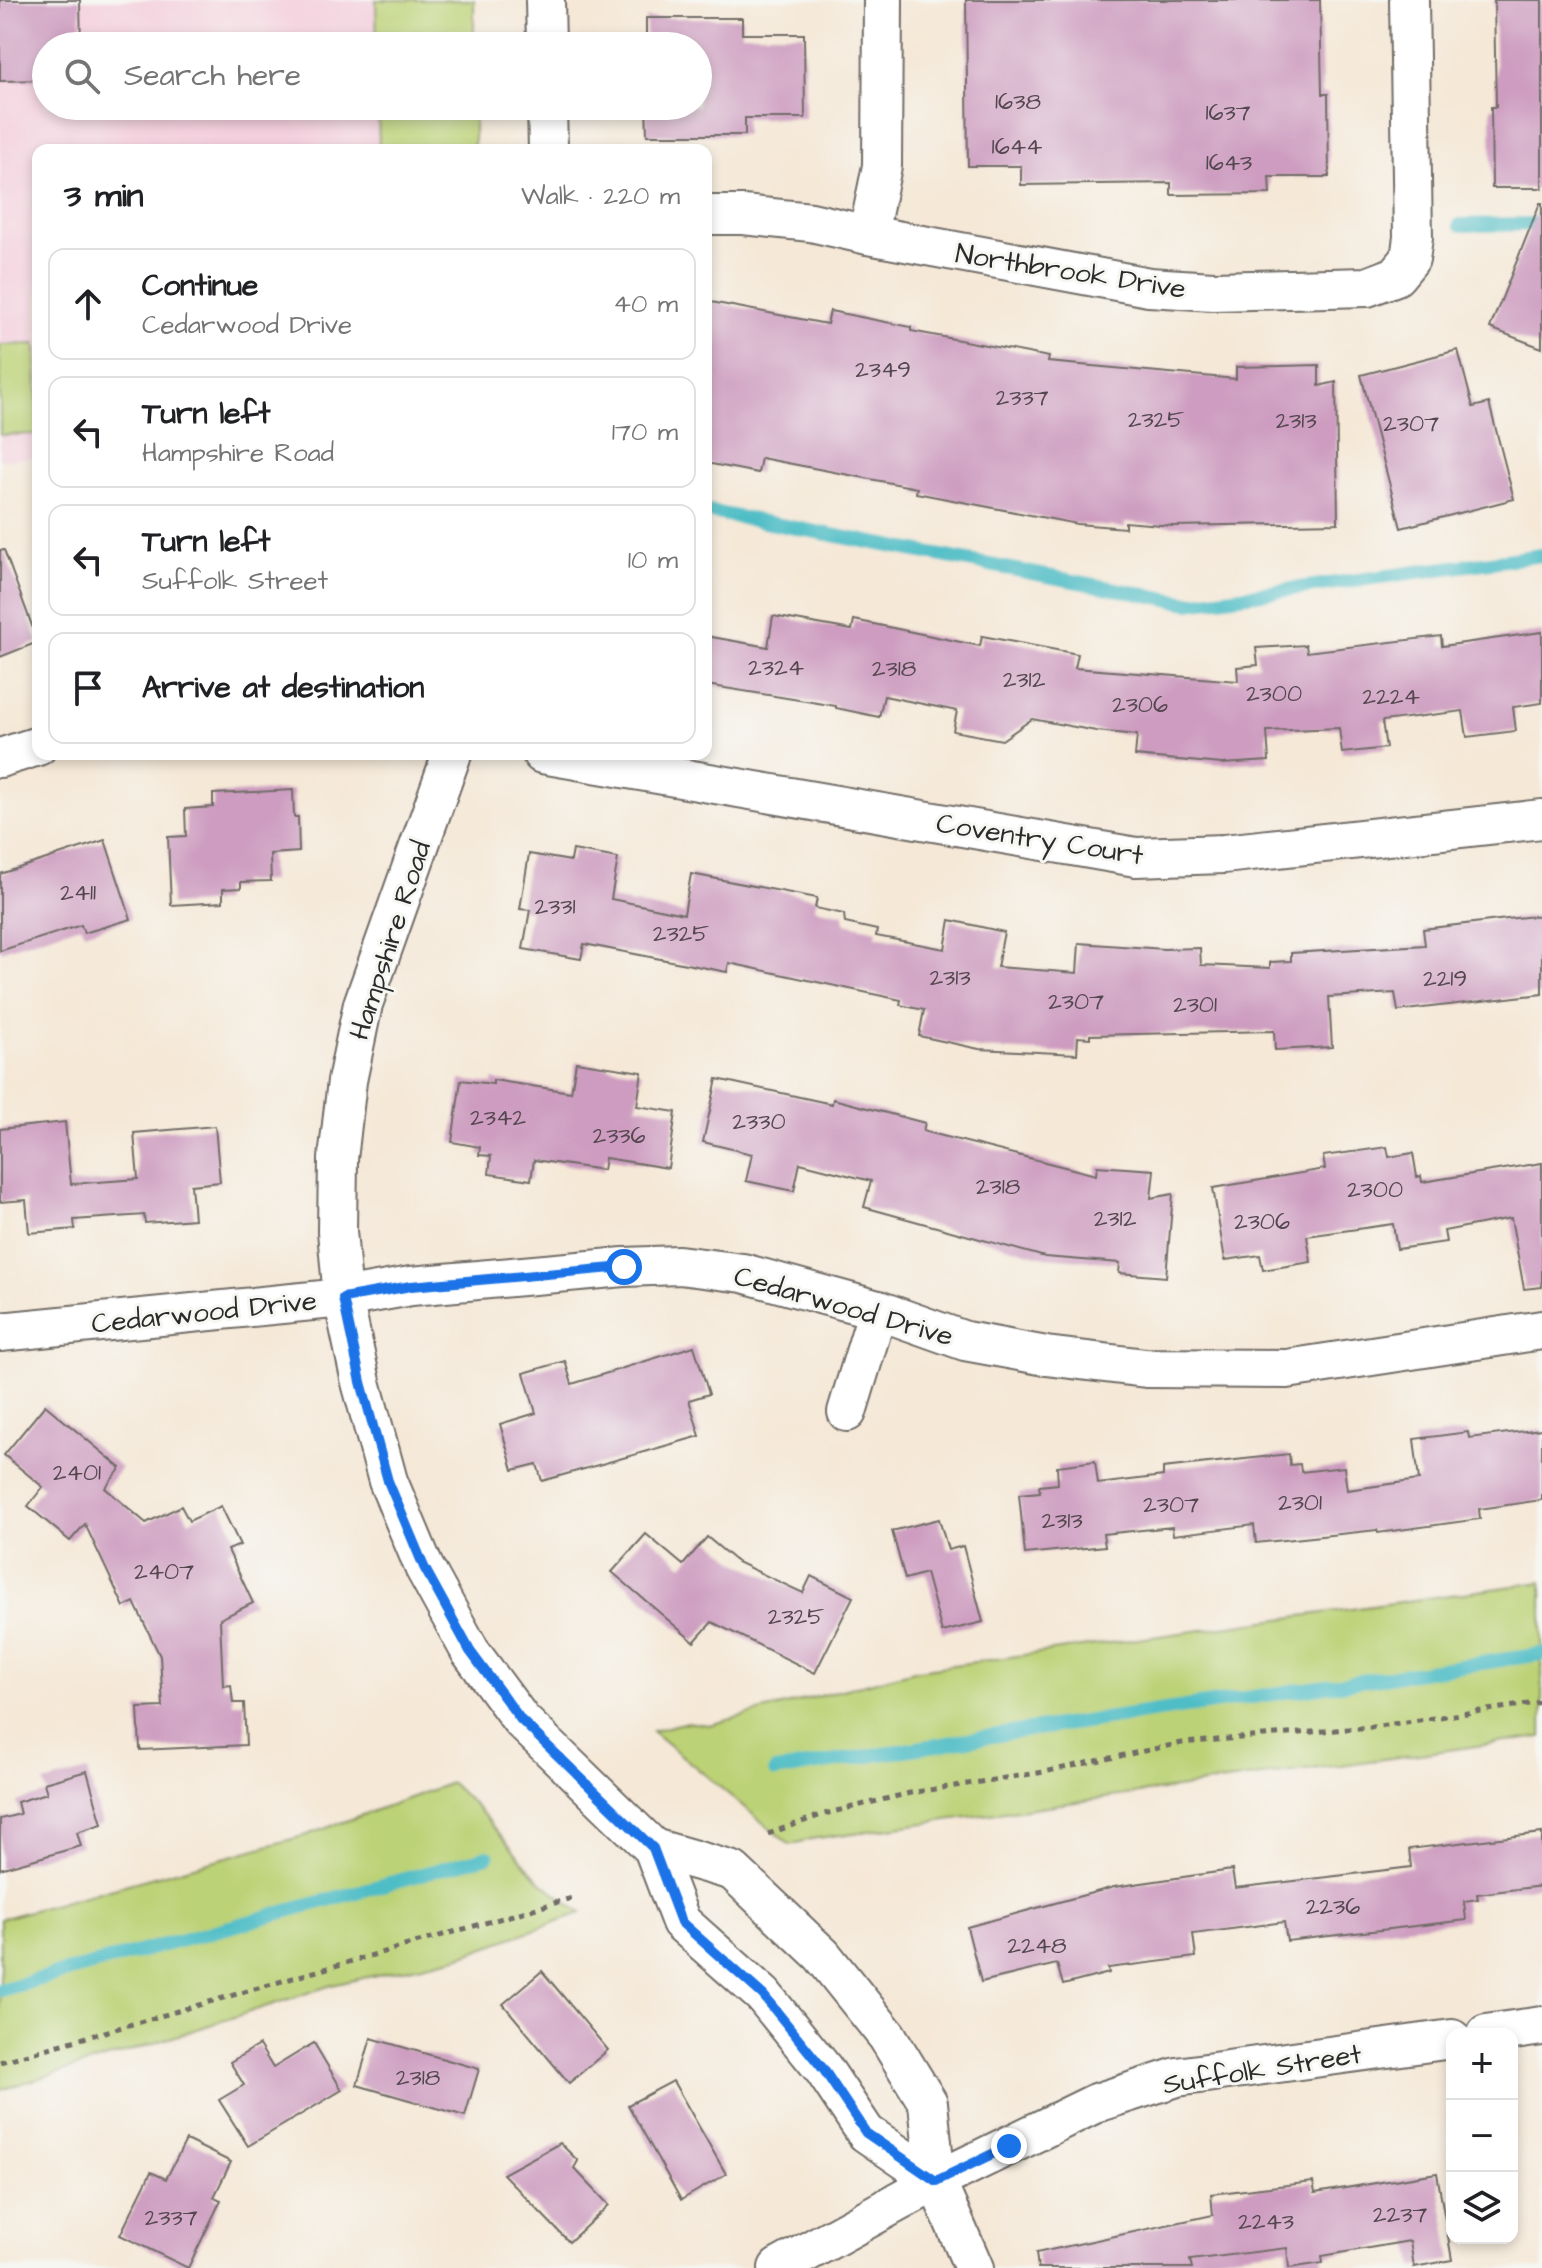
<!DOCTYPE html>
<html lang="en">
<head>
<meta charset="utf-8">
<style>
	body { margin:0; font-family:"Architects Daughter",sans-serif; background:#f2f2f2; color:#202124 }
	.controls { position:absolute; right:24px; bottom:24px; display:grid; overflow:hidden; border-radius:16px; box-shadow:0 4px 12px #0003 }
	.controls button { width:72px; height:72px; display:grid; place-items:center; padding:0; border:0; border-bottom:2px solid #e0e0e0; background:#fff; color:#202124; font:40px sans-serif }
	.stop { position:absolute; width:24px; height:24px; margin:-18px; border:6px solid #1a73e8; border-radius:50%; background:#fff }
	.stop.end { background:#1a73e8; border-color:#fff; box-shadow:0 2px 8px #0008 }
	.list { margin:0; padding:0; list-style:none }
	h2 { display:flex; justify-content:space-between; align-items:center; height:104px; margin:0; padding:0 32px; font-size:34px }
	h2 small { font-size:26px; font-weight:400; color:#757577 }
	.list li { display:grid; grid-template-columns:52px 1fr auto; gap:24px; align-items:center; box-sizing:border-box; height:112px; margin:0 16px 16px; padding:0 16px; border:2px solid #e0e0e0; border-radius:16px }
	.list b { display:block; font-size:30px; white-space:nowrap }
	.list p { margin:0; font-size:26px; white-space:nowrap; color:#757577 }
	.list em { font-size:26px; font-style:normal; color:#757577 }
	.icon { flex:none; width:44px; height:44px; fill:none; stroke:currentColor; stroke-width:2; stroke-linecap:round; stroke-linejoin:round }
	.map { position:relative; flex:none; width:1542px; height:2268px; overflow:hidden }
	.search { position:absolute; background:#fff; box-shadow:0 4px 12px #0003; left:32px; top:32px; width:680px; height:88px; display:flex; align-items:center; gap:20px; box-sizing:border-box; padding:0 28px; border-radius:44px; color:#757577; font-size:30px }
	.panel { position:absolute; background:#fff; box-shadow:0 4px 12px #0003; left:32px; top:144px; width:680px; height:616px; border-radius:16px }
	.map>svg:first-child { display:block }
</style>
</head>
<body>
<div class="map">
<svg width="1542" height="2268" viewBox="0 0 1542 2268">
	<rect width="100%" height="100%" fill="#f6f6f2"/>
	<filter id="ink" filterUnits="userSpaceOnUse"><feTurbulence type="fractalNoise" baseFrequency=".0125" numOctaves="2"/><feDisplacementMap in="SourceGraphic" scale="16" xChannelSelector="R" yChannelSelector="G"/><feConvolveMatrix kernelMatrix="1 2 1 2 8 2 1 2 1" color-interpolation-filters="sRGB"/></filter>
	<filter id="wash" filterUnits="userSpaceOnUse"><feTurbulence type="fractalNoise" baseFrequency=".006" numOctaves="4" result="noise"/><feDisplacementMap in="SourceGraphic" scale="32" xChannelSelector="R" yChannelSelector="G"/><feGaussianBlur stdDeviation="1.8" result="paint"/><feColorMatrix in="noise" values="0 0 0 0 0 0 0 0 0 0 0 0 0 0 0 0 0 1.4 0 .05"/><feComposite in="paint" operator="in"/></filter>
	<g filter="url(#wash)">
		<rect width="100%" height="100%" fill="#f5e8d7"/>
		<path fill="#f4cfdd" d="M0,0H376L377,46H46V106H378L379,150H38V457L0,460Z"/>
		<g fill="#bcd276" stroke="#747e50" stroke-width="2">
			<path d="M376,0H474V46H377Z"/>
			<path d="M378,106H474V150H379Z"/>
			<path d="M36,344L38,434L0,435V345Z"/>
			<path d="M1542,1582V1737L811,1839L790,1845L652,1731L687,1722L709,1725L918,1670Z"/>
			<path d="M451,1783L482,1813L539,1880L581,1913L458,1957L332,1985L124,2053L0,2090V1919L307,1835Z"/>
		</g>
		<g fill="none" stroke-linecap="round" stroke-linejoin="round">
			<g stroke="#4fbdc6" stroke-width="14">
				<path d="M1460,225L1542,224"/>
				<path d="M706,511L1189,603L1542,555"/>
				<path d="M775,1771L1017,1732L1542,1654"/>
				<path d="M0,1990L488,1856"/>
			</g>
		</g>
		<g id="blocks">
			<g fill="#cd9cc0">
				<path d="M0,0H80L81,46H46V80L0,81Z"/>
				<path d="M966,0H1320L1322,94H1328L1329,177H1269L1270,194L1171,195V183L1021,185V166H968Z"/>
				<path d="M1494,0H1542V188H1492L1491,107H1496Z"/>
				<path d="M646,18H742V34H804L805,118H745V135H647L646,106H698V46H646Z"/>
				<path d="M1540,203H1542V348L1490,328Z"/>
				<path d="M706,301L827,324L830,311L911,327V331L1049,357L1048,362L1236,379V367L1319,365V386L1336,382L1338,523L1173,526L1125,522V528L1077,524L916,493L917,488L761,458L758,473L706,463Z"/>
				<path d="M1458,350L1473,407L1489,403L1514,499L1401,528L1361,375Z"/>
				<path d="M0,550H4L38,642L0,657Z"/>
				<path d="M773,616L852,630L854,620L980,646L982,636L1078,654L1075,668L1238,681L1237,667L1258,665L1256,648L1306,645L1307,652L1441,636L1442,646L1542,632V703L1513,707L1516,731L1467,737L1463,711L1382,721L1386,748L1342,753L1339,728L1267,731L1269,761L1222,764L1135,756L1137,735L1096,731L1032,719L1002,740L953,731L957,711L884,696L879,717L836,708V706L706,685V636L768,647Z"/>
				<path d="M293,790L294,817H298L299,852L270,854L271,881L241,882V888L223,889V902L171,905L168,837L186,836L185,809L213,807V794Z"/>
				<path d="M105,840L131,919L84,933L81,925L0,951V874Z"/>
				<path d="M573,850L618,858L611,899L684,914L691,874L817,898L815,908L844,914L845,923L877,930L876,936L945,949L950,920L1004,932L997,967L1077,973L1079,943L1164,949L1200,948L1201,965L1270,968V962L1291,961V953L1425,945L1423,929L1542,915V994L1398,1011L1395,993L1329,997L1332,1047L1275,1050L1274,1031L1090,1035V1038L1078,1037L1077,1054L979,1049L919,1036L924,1010L900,1005L901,1000L729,963L727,972L584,944L581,959L523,949L530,910L520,909L529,854L571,861Z"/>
				<path d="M576,1062L642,1072L637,1106L676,1112L668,1168L605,1158L603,1170L534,1160L531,1180L489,1174L491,1156L479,1155L480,1147L452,1142L461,1080L493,1084V1080L571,1092Z"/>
				<path d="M717,1079L832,1104L833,1099L925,1123L923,1131L1096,1175L1097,1166L1154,1170L1151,1198L1173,1194L1166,1277L1119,1273L1120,1263L1045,1257L864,1207L871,1181L800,1163L794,1191L746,1181L752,1154L703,1142Z"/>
				<path d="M65,1122L71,1184L138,1179L134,1133L215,1126L220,1182L191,1185L194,1219L145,1223L144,1215L74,1220L75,1229L29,1233L26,1200L0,1202V1129Z"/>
				<path d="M1387,1147L1389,1157L1413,1153L1417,1177L1421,1176L1422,1182L1542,1163V1287L1524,1289L1511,1218L1444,1231L1446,1242L1397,1249L1393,1224L1307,1236L1311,1262L1263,1270L1260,1255L1225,1260L1213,1188L1325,1169L1323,1156Z"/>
				<path d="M694,1346L709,1394L689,1400L700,1436L542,1481L537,1464L513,1470L500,1424L536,1413L524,1373L565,1361L572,1384Z"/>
				<path d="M45,1405L121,1468L105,1488L146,1523L181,1506L189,1521L221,1506L240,1545L228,1550L253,1603L220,1619L223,1686L231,1685L233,1703H244L246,1745L140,1750L138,1708L163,1707L160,1656L134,1602L124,1607L85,1524L70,1541L28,1506L43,1487L4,1455Z"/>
				<path d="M1542,1429V1500L1479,1509L1480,1519L1378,1533L1377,1530L1256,1543L1254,1525L1173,1535L1172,1527L1103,1534L1105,1546L1025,1554L1019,1494L1040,1492L1039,1486L1058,1484L1057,1466L1095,1461L1098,1484L1163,1476V1468L1289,1454L1290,1465L1300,1464L1301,1472L1344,1467L1347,1490L1419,1480L1414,1439L1468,1432L1469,1438Z"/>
				<path d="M939,1519L948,1550L963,1546L983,1622L942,1632L926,1573L905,1579L892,1531Z"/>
				<path d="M646,1534L683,1565L707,1537L737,1562L803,1593L811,1576L853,1597L815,1673L712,1622L694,1642L612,1572Z"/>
				<path d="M87,1771L102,1824L77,1832L81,1846L0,1869V1819L20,1814L17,1802L47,1793L44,1783Z"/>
				<path d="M1542,1833V1886L1477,1894L1478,1899L1464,1901L1466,1920L1287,1941L1284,1922L1193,1934L1196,1957L1108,1968L1109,1973L1063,1985L1057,1964L981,1982L967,1927L1114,1887L1232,1870L1235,1888L1411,1867L1409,1849Z"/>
				<path d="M542,1971L608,2050L569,2083L503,2004Z"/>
				<path d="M371,2038L479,2069L465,2116L357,2085Z"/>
				<path d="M314,2043L342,2090L248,2146L219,2100L244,2085L230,2062L259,2045L273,2068Z"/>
				<path d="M673,2081L726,2174L681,2200L628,2105Z"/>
				<path d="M186,2140L231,2162L214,2197L221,2200L188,2268L120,2235L151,2172L166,2179Z"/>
				<path d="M560,2143L578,2161L574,2168L609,2205L569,2242L503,2174Z"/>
				<path d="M1437,2173L1452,2260L1414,2267L1410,2241L1322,2256L1323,2263L1289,2268L1287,2248L1190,2260L1192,2268H1038L1036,2253L1213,2215L1211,2194L1313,2182L1315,2193Z"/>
			</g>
		</g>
	</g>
	<g filter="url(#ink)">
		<use href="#blocks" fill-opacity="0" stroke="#726d67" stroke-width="2"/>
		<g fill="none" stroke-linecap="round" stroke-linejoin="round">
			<g stroke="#726d67" stroke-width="42">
				<g id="minor">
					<path d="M545,0L546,46"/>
					<path d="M547,106L548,150"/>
					<path d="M706,215H743L811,222L868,235L1149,287L1213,291L1367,287L1396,276L1410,259L1413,237L1409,0"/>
					<path d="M868,235L882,166L883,0"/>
					<path d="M452,754L363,1004L347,1081L338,1159L337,1231L343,1298L361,1382L388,1481L424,1567L470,1651L521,1720L653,1848L681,1922L763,1995L824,2070L866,2133L936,2181"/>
					<path d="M542,754L1136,857L1224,854L1542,819"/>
					<path d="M0,758L38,746"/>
					<path d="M0,1332L343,1298L411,1286L624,1267L679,1265L743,1273L878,1310L965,1341L1046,1356L1146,1368L1287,1369L1542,1330"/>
					<path d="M847,1412L878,1310"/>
					<path d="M653,1848L733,1871L822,1955L887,2036L928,2103L936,2181L974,2268"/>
					<path d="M1486,2034L1542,2026"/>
					<path d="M778,2268L936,2181L1096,2103L1177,2077L1452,2039"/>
				</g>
			</g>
			<g stroke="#726d67" stroke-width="5" stroke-dasharray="6 6" stroke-linecap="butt">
				<path d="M768,1834L824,1814L910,1793L1044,1772L1182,1743L1372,1727L1542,1702"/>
				<path d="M0,2062L572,1898"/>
			</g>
			<use href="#minor" stroke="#fff" stroke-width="38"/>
		</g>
	</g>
	<g fill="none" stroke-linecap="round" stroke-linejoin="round" filter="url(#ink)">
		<path stroke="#1a73e8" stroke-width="10" d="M624,1267L411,1286L343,1298L361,1382L388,1481L424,1567L470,1651L521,1720L653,1848L681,1922L763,1995L824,2070L866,2133L936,2181L1009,2146"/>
	</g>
	<g text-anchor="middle" stroke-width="6" stroke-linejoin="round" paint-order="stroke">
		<g font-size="24" fill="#544750">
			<text x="1018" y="109">1638</text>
			<text x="1228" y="120">1637</text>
			<text x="1017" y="154">1644</text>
			<text x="1229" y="170">1643</text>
			<text x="883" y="377">2349</text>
			<text x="1022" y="405">2337</text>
			<text x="1156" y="427">2325</text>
			<text x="1296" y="428">2313</text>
			<text x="1411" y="431">2307</text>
			<text x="776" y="675">2324</text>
			<text x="894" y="676">2318</text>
			<text x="1024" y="687">2312</text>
			<text x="1274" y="701">2300</text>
			<text x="1391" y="704">2224</text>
			<text x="1140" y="712">2306</text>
			<text x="78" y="900">2411</text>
			<text x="555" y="914">2331</text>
			<text x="681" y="941">2325</text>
			<text x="950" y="985">2313</text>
			<text x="1445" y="986">2219</text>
			<text x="1076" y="1009">2307</text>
			<text x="1195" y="1012">2301</text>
			<text x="498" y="1125">2342</text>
			<text x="759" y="1129">2330</text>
			<text x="619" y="1143">2336</text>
			<text x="998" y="1194">2318</text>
			<text x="1375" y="1197">2300</text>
			<text x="1115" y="1226">2312</text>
			<text x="1262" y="1229">2306</text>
			<text x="77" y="1480">2401</text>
			<text x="1300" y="1510">2301</text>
			<text x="1171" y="1512">2307</text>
			<text x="1062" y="1528">2313</text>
			<text x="164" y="1579">2407</text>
			<text x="796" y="1624">2325</text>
			<text x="1333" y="1914">2236</text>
			<text x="1037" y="1953">2248</text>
			<text x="418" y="2085">2318</text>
			<text x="1400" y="2222">2237</text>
			<text x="171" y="2225">2337</text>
			<text x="1266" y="2229">2243</text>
		</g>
		<g font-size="28" fill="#2b2b2b" stroke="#f6f6f2">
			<text transform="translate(1071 270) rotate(9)" y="10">Northbrook Drive</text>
			<text transform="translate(1040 838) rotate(9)" y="10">Coventry Court</text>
			<text transform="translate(389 940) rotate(-72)" y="10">Hampshire Road</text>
			<text transform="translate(844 1305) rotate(16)" y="10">Cedarwood Drive</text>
			<text transform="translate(204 1311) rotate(-6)" y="10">Cedarwood Drive</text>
			<text transform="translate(1262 2068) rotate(-9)" y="10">Suffolk Street</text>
		</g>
	</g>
</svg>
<div class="controls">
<button>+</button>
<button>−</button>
<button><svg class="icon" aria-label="layers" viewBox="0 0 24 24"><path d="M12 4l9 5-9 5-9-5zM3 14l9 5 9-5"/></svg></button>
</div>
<div class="stop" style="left:624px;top:1267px"></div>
<div class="stop end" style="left:1009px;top:2146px"></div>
<div class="search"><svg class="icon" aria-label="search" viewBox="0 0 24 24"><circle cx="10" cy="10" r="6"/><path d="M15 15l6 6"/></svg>Search here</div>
<section class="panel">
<h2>3 min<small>Walk · 220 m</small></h2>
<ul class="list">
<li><svg class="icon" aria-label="ahead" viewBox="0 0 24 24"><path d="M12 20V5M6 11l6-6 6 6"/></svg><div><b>Continue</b><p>Cedarwood Drive</p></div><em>40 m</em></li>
<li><svg class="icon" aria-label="left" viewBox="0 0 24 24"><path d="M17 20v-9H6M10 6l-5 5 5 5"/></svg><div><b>Turn left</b><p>Hampshire Road</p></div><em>170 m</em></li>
<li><svg class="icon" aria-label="left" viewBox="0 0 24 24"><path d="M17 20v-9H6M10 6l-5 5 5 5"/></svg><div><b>Turn left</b><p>Suffolk Street</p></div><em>10 m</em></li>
<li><svg class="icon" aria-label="arrive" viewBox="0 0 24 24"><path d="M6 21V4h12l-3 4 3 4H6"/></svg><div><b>Arrive at destination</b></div></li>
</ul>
</section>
</div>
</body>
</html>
